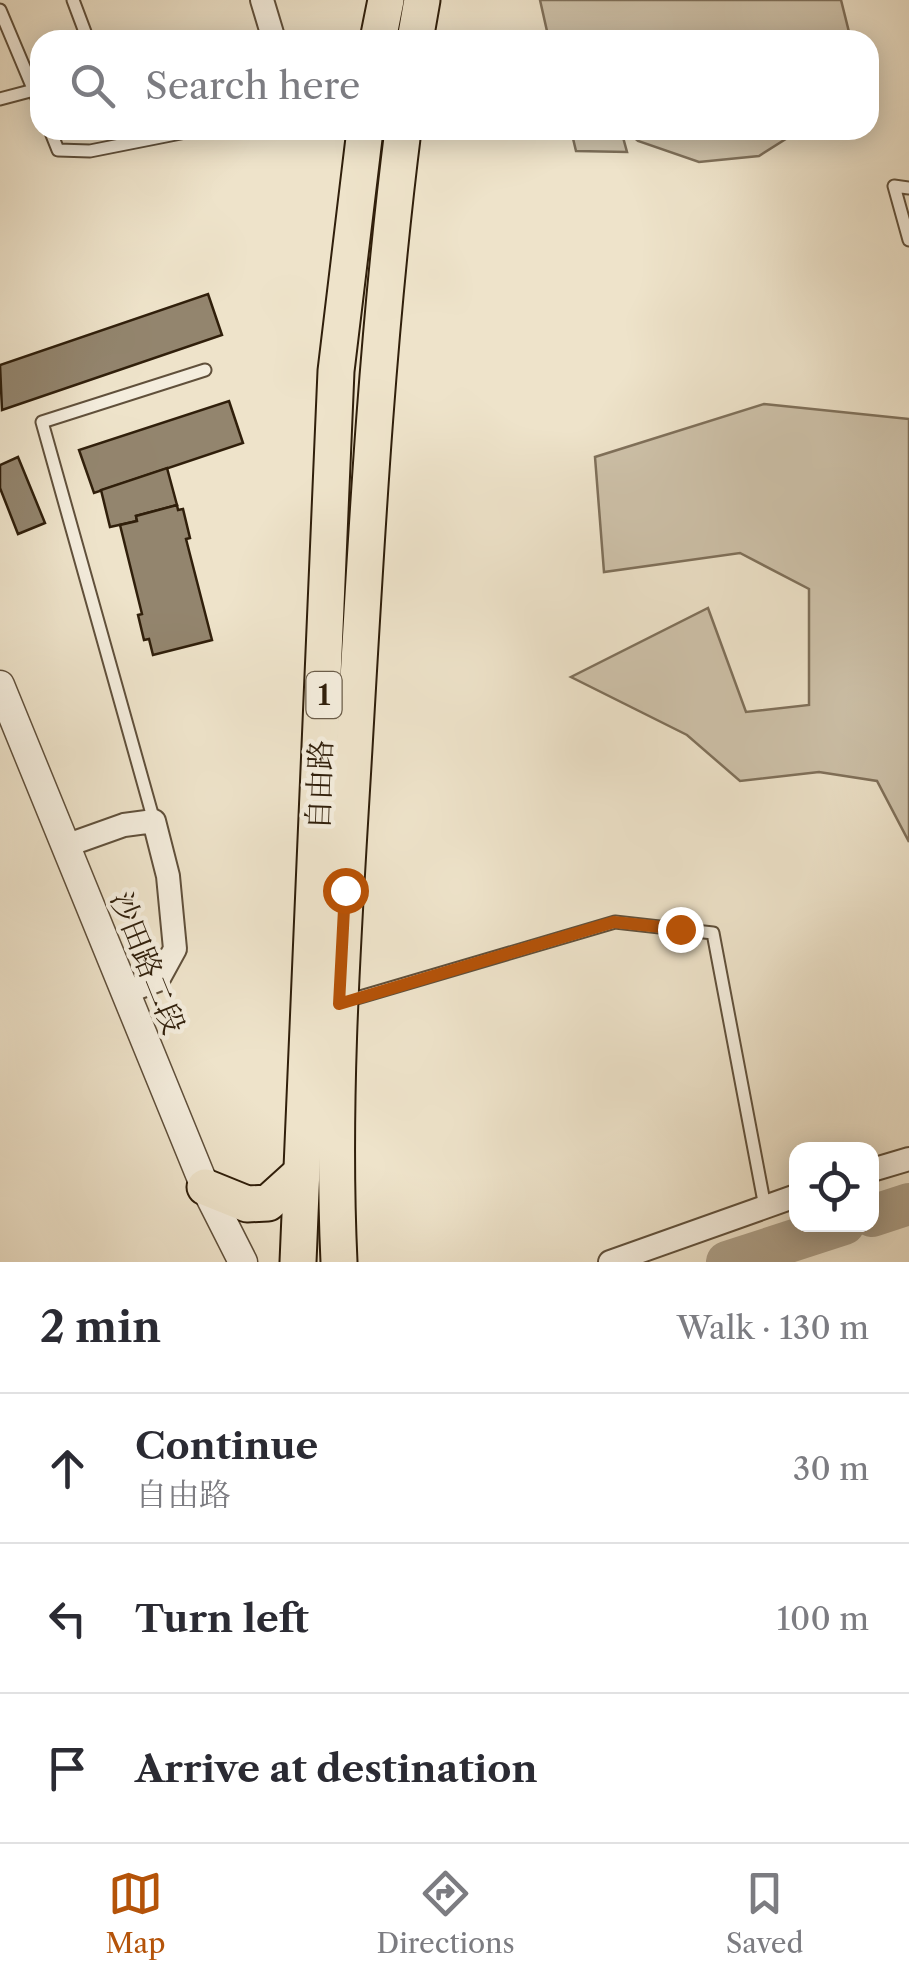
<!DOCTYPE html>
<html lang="en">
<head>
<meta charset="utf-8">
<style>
	body { margin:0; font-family:"Libre Caslon Text","Noto Serif TC",serif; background:#f7f7f7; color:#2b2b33 }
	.controls { position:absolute; right:30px; bottom:30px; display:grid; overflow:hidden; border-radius:20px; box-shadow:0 5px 25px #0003 }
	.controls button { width:90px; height:90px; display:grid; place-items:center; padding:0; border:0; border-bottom:2px solid #e1e1e2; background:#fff; color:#2b2b33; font:50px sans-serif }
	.stop { position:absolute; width:30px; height:30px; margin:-22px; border:8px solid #b45309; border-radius:50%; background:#fff }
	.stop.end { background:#b45309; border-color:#fff; box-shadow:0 2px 10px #0008 }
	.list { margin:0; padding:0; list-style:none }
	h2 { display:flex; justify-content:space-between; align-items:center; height:130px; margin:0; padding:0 40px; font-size:42px }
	h2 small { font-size:32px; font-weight:400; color:#7c7c81 }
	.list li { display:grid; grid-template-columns:65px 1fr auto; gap:30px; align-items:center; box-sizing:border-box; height:150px; padding:0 40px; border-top:2px solid #e1e1e2 }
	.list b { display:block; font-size:38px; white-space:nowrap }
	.list p { margin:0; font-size:32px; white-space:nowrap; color:#7c7c81 }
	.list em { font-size:32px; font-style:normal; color:#7c7c81 }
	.icon { flex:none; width:55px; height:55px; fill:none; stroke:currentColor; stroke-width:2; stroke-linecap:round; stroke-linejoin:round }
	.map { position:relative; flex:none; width:909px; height:1262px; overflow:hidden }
	.search { position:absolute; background:#fff; box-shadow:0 5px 25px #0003; left:30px; right:30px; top:30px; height:110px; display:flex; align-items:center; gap:25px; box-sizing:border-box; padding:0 35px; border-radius:30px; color:#7c7c81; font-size:38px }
	.sheet { height:580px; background:#fff }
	nav { display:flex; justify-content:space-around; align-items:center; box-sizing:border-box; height:140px; border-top:2px solid #e1e1e2; background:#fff; font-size:28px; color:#7c7c81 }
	nav a { display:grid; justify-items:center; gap:5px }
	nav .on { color:#b45309 }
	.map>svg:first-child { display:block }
</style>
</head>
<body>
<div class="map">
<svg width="909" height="1262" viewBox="0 0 909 1262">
	<rect width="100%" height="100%" fill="#eee3ca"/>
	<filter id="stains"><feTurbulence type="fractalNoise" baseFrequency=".002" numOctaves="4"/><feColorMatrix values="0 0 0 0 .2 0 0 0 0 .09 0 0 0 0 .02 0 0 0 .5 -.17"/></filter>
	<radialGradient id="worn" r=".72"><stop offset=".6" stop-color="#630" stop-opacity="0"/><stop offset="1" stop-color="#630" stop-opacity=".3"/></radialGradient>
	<g fill="#cec2aa" stroke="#7f705a" stroke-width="2.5">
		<path d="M540,0H841L851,40H549Z"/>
		<path d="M571,130H621L627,152L576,151Z"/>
		<path d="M625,130H800L759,156L699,162L638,141Z"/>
		<path d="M764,404L909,419V842L877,781L819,772L740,781L687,735L571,677L708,608L746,712L809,705V589L740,553L604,572L595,457Z"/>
	</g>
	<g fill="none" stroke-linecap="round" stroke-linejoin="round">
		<g stroke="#ada089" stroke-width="42">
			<path d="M872,1216L909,1204"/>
			<path d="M727,1262L844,1224"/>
		</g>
	</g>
	<g fill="#93856e" stroke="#301f0b" stroke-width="2.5">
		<path d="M208,294L222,335L2,410L0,365Z"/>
		<path d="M229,401L243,443L94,493L79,450Z"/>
		<path d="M18,457L45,523L18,534L0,488V465Z"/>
		<path d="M167,468L177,505L136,516L137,521L110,527L101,490Z"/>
		<path d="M177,505L178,510L183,509L190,538L186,539L212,640L153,655L149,639L144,640L138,615L142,614L120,525L137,521L136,516Z"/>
	</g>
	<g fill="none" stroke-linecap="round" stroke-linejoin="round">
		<g stroke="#60503b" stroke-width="15">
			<g id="service">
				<path d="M73,0L88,40"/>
				<path d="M0,10L40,105"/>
				<path d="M0,99L34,90"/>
				<path d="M50,130L58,150L90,151L196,130"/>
				<path d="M909,188L894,186L909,240"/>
				<path d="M154,821L42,422L205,370"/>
				<path d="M343,1002L615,922L713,933L765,1207"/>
			</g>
		</g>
		<g stroke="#60503b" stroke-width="26">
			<g id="minor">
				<path d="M262,0L274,40"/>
				<path d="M65,846L124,825L154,821L168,876L175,949L158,980L124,993"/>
				<path d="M872,1170L909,1159"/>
				<path d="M610,1262L796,1196"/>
			</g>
		</g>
		<g stroke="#60503b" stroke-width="31">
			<path id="tertiary" d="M0,685L205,1187L243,1262"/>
		</g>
		<g stroke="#301f0b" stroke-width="39">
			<g id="primary">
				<path d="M378,40L386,0"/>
				<path d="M415,40L422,0"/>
				<path d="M205,1187L247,1204L268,1203L299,1175"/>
				<path d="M298,1262L336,371L365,130"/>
				<path d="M339,1262C331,1091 344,919 354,748C366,542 377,335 403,130"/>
			</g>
		</g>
		<use href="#service" stroke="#f4eddd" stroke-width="11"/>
		<use href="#minor" stroke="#f4eddd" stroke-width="22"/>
		<use href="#tertiary" stroke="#f4eddd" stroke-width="28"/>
		<use href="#primary" stroke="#eee3ca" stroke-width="35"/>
	</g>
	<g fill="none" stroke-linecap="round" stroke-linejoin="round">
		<path stroke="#b45309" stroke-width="12" d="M345,890L339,1004L614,922L680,929"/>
	</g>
	<g text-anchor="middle" stroke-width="9" stroke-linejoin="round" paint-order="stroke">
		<rect fill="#f4eddd" stroke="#6b5d4a" stroke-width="2.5" x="306.5" y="672" width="35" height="46" rx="8"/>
		<g font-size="28" font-weight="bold" fill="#301f0b">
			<text x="324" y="705">1</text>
		</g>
		<g font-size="30" fill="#301f0b" stroke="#f4eddd">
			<text transform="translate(320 785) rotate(-88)" y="10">自由路</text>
			<text transform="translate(147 963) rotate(68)" y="10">沙田路二段</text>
		</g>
	</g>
	<rect width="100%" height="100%" filter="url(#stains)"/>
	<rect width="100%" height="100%" fill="url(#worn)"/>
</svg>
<div class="controls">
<button><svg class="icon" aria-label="locate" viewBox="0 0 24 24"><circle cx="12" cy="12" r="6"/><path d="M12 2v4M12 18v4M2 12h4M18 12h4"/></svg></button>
</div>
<div class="stop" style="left:345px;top:890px"></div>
<div class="stop end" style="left:680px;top:929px"></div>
<div class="search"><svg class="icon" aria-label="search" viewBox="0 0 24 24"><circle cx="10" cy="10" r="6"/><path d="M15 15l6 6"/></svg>Search here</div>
</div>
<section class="sheet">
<h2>2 min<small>Walk · 130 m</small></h2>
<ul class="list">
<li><svg class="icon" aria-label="ahead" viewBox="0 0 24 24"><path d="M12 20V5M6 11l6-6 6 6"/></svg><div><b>Continue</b><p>自由路</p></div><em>30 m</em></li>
<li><svg class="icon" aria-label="left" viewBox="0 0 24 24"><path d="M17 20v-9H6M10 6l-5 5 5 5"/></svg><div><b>Turn left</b></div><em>100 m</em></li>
<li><svg class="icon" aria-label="arrive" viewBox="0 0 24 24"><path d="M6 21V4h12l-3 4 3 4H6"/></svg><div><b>Arrive at destination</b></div></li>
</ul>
</section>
<nav>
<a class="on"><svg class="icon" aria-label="map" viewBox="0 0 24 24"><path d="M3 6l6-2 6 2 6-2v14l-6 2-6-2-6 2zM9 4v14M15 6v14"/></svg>Map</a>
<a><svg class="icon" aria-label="directions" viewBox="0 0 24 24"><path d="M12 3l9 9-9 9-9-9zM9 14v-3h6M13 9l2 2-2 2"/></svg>Directions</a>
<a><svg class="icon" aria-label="saved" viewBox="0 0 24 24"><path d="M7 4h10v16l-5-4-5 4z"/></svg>Saved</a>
</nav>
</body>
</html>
